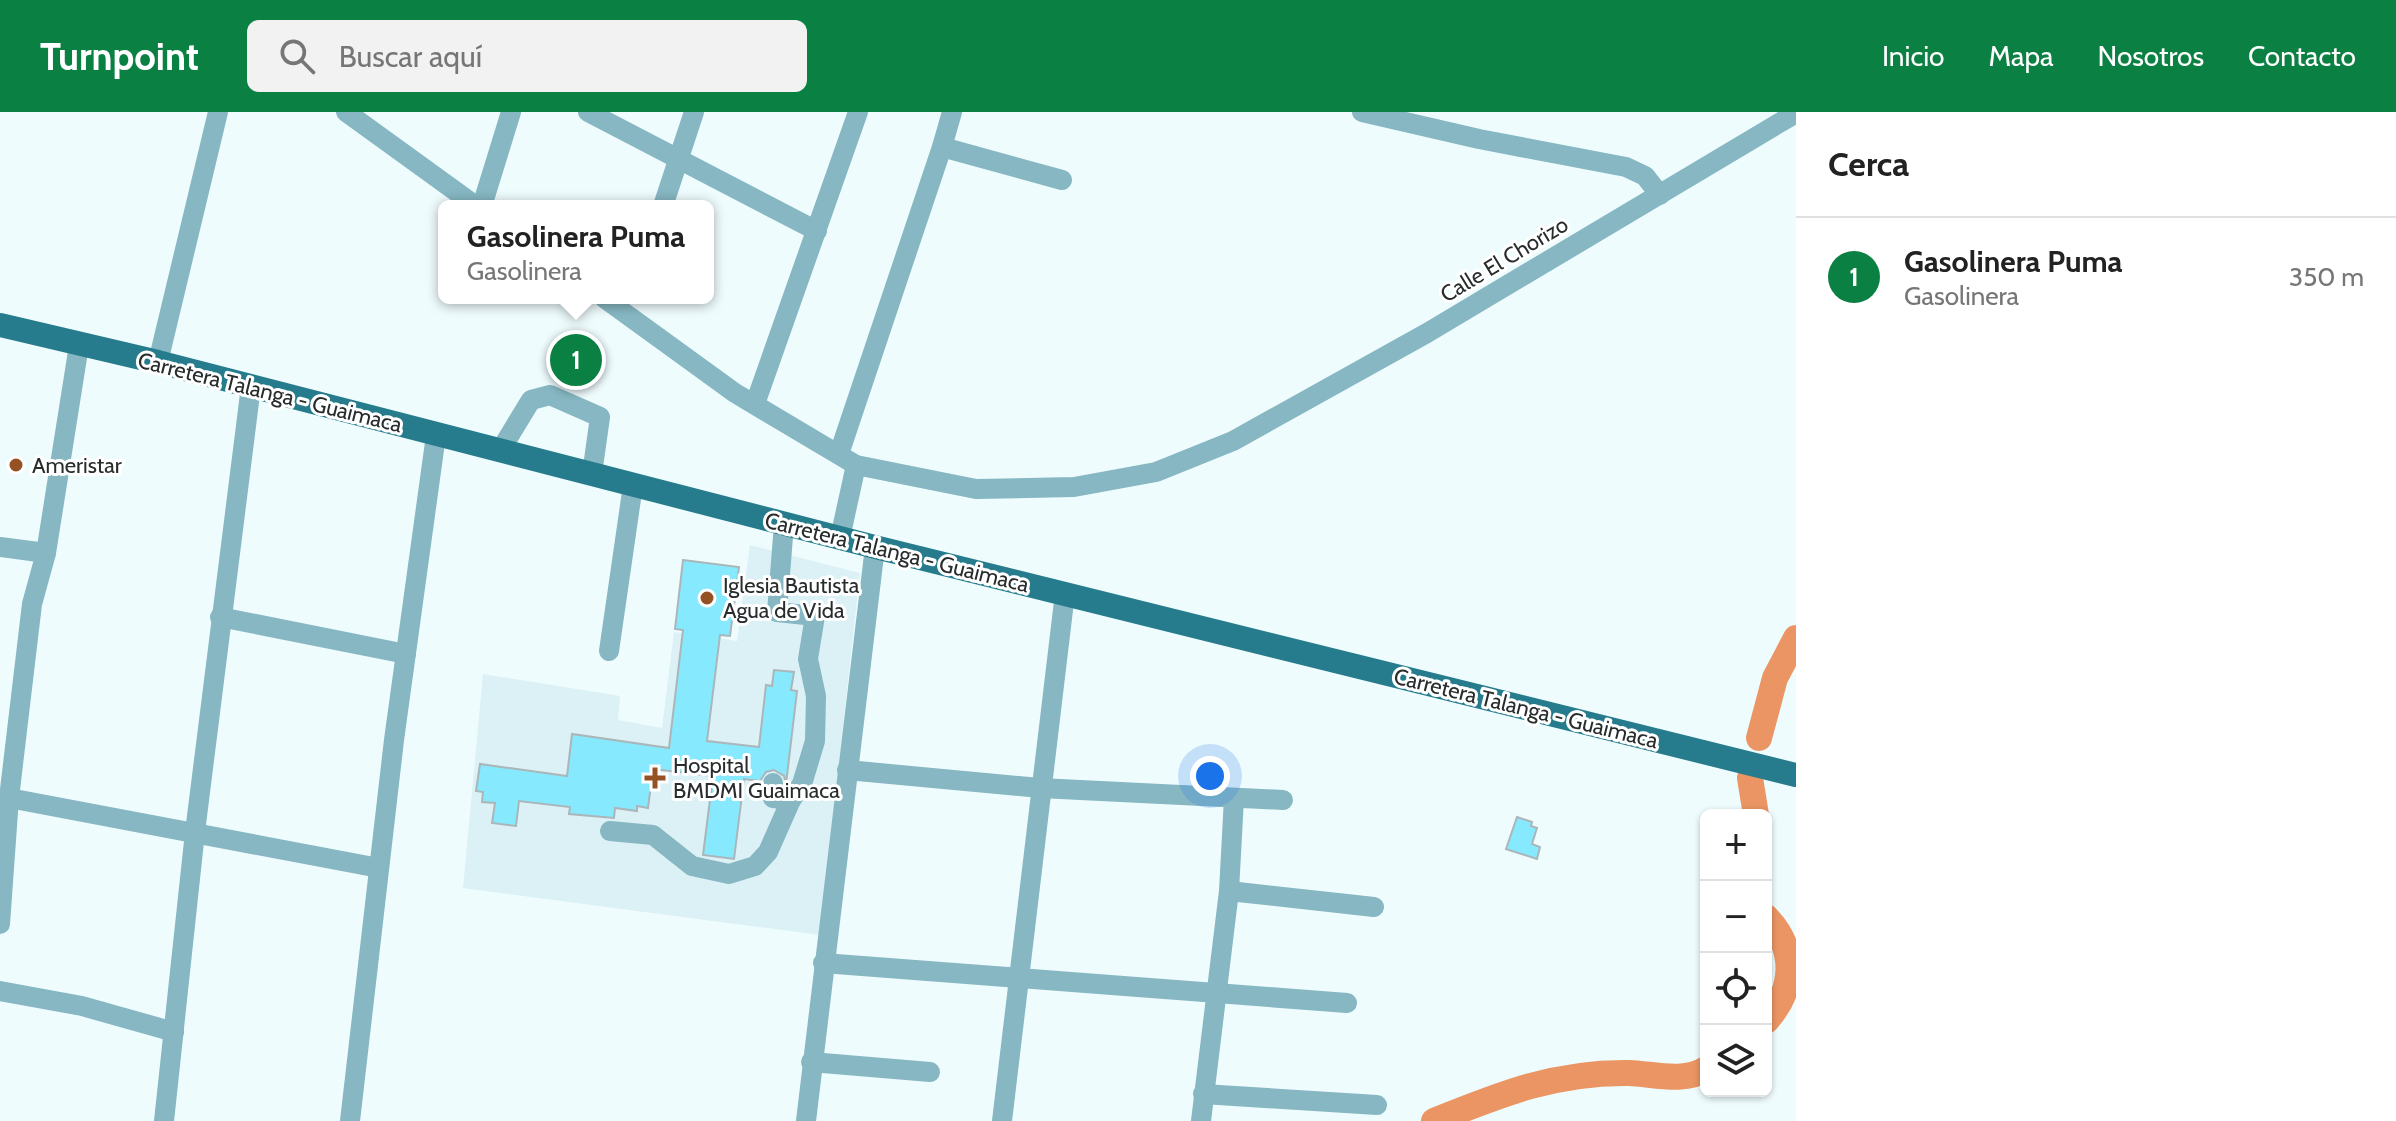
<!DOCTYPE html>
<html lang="es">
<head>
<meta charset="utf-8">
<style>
	body { margin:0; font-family:Cabin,sans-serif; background:#f2f2f2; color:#222 }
	.controls { position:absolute; right:24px; bottom:24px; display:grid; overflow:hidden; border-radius:12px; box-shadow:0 2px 6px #0004 }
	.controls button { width:72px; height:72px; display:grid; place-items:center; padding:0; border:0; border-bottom:2px solid #e0e0e0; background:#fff; color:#222; font:40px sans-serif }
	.you { position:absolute; left:1210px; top:664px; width:28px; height:28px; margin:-20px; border:6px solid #fff; border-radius:50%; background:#1a73e8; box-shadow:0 0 0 12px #1a73e833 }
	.badge { display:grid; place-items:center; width:52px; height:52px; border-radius:50%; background:#0b8043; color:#fff; font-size:26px; font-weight:700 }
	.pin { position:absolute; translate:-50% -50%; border:4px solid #fff; box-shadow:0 2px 8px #0006 }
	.popup { position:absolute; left:438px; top:88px; width:276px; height:104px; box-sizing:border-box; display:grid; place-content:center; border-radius:12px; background:#fff; filter:drop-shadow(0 2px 6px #0005); font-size:26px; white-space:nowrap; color:#767676 }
	.popup b { font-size:30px; color:#222 }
	.popup::after { content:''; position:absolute; left:50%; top:100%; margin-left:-16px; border:16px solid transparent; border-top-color:#fff }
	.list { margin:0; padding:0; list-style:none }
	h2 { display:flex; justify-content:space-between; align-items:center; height:104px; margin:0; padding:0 32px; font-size:34px }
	h2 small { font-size:26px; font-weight:400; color:#767676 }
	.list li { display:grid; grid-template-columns:52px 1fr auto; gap:24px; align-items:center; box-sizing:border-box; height:120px; padding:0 32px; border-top:2px solid #e0e0e0 }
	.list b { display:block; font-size:30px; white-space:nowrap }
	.list p { margin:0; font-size:26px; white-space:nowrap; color:#767676 }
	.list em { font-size:26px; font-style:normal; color:#767676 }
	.icon { flex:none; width:44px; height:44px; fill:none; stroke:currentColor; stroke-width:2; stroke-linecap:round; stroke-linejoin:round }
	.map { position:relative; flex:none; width:1796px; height:1009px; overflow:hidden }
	header { display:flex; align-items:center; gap:48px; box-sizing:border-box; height:112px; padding:0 40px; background:#0b8043; color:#fff }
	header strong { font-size:38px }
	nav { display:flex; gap:44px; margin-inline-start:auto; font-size:28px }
	.search { width:560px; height:72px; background:#f2f2f2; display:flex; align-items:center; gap:20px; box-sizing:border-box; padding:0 28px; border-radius:12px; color:#767676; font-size:30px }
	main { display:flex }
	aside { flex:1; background:#fff }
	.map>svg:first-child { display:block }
</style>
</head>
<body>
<header>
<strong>Turnpoint</strong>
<div class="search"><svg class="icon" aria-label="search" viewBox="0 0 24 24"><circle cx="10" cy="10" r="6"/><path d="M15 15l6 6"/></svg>Buscar aquí</div>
<nav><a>Inicio</a><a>Mapa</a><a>Nosotros</a><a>Contacto</a></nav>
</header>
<main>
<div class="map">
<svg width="1796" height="1009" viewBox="0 0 1796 1009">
	<rect width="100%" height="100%" fill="#effcfe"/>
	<path fill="#dbf1f6" d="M750,433L860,461L820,823L463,776L483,562L620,584L618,608L662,616L674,520L737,529Z"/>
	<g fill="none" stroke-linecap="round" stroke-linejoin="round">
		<g stroke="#ea9563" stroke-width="26">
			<path d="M1759,626L1775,566L1796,526"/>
			<path d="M1750,666L1756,703"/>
			<path d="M1766,805C1796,836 1796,876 1766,909"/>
			<path d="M1434,1009C1501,982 1555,960 1629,961C1654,962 1684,971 1706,957"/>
		</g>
	</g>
	<g fill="#86e9fd" stroke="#aab6b9" stroke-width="2">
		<path d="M683,448L739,455L730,524L720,523L707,629L759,635L766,573L772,574L774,558L794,560L791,578L797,579L786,672L784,664L774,658L766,660L760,669L744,667L734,747L703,743L713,664L653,657L648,696L637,694V699L615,696L614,706L569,702L570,695L519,689L516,714L492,711L495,691L482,690L483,680L476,679L480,652L567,664L572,622L669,636L683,518L675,517Z"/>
		<path d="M1517,705L1532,710L1531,714L1537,716L1532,732L1540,735L1537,747L1506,737Z"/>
	</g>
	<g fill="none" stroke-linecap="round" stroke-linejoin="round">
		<g stroke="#86b7c2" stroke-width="20">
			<path d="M346,0L476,94"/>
			<path d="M588,0L817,119"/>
			<path d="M1362,0L1479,27L1626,55L1645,64L1660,83"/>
			<path d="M942,35L952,0"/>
			<path d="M482,94L511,0"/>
			<path d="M663,94L694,0"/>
			<path d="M604,186L735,281L856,353L976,377L1074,375L1156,360L1233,329L1427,221L1796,1"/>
			<path d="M158,250L218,0"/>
			<path d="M755,292L858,0"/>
			<path d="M500,339L531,288L550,283L600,305L592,362"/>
			<path d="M839,342L942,35L1062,68"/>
			<path d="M840,426L856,353"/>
			<path d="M0,435L46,441"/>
			<path d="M220,505L406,542"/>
			<path d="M609,539L633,373"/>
			<path d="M847,658L1040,676L1283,688"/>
			<path d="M773,671V686L791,688L802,672L815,629L816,584L808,547L815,504L777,500L784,412"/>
			<path d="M9,686L379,756"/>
			<path d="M610,719L653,723L692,754L729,762L755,754L768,740L791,688"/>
			<path d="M1229,779L1374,795"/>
			<path d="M0,812L9,686L32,492L46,441L79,233"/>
			<path d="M823,851L1347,891"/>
			<path d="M0,879L82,894L174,920"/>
			<path d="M811,950L930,960"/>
			<path d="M1203,982L1377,993"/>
			<path d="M164,1009L195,720L251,274"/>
			<path d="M350,1009L394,628L436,323"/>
			<path d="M806,1009L875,435"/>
			<path d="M1002,1009L1065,481"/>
			<path d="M1201,1009L1229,779L1234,686"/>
		</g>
		<path stroke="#267c8c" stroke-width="24" d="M0,213L158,250L875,435L1796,663"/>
	</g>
	<g fill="#955024" stroke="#fff" stroke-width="3">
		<circle cx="16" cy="353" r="8"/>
		<circle cx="707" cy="486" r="8"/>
		<path d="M651 654h8v8h8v8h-8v8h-8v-8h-8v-8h8z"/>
	</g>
	<g text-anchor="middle" stroke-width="6" stroke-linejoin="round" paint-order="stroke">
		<g font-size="22" fill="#282c2d" stroke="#fff">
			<text transform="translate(1504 147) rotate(-31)" y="8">Calle El Chorizo</text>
			<text transform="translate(270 280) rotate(14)" y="8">Carretera Talanga - Guaimaca</text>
			<text transform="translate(897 440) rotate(14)" y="8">Carretera Talanga - Guaimaca</text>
			<text transform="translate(1526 596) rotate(14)" y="8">Carretera Talanga - Guaimaca</text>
		</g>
		<g font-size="22" fill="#282c2d" stroke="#fff" text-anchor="start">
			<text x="32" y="361">Ameristar</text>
			<text x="723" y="481">Iglesia Bautista<tspan x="723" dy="25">Agua de Vida</tspan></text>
			<text x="673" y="661">Hospital<tspan x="673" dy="25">BMDMI Guaimaca</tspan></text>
		</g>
	</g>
</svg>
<div class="controls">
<button>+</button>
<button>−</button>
<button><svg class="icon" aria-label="locate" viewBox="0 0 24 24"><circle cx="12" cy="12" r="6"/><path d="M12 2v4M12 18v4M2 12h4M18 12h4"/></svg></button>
<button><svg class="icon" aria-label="layers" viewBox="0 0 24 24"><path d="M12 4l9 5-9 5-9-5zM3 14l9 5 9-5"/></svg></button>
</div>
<div class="you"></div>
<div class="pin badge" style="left:576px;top:248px">1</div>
<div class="popup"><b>Gasolinera Puma</b>Gasolinera</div>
</div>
<aside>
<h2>Cerca<small></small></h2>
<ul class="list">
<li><span class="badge">1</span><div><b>Gasolinera Puma</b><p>Gasolinera</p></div><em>350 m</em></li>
</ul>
</aside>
</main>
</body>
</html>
